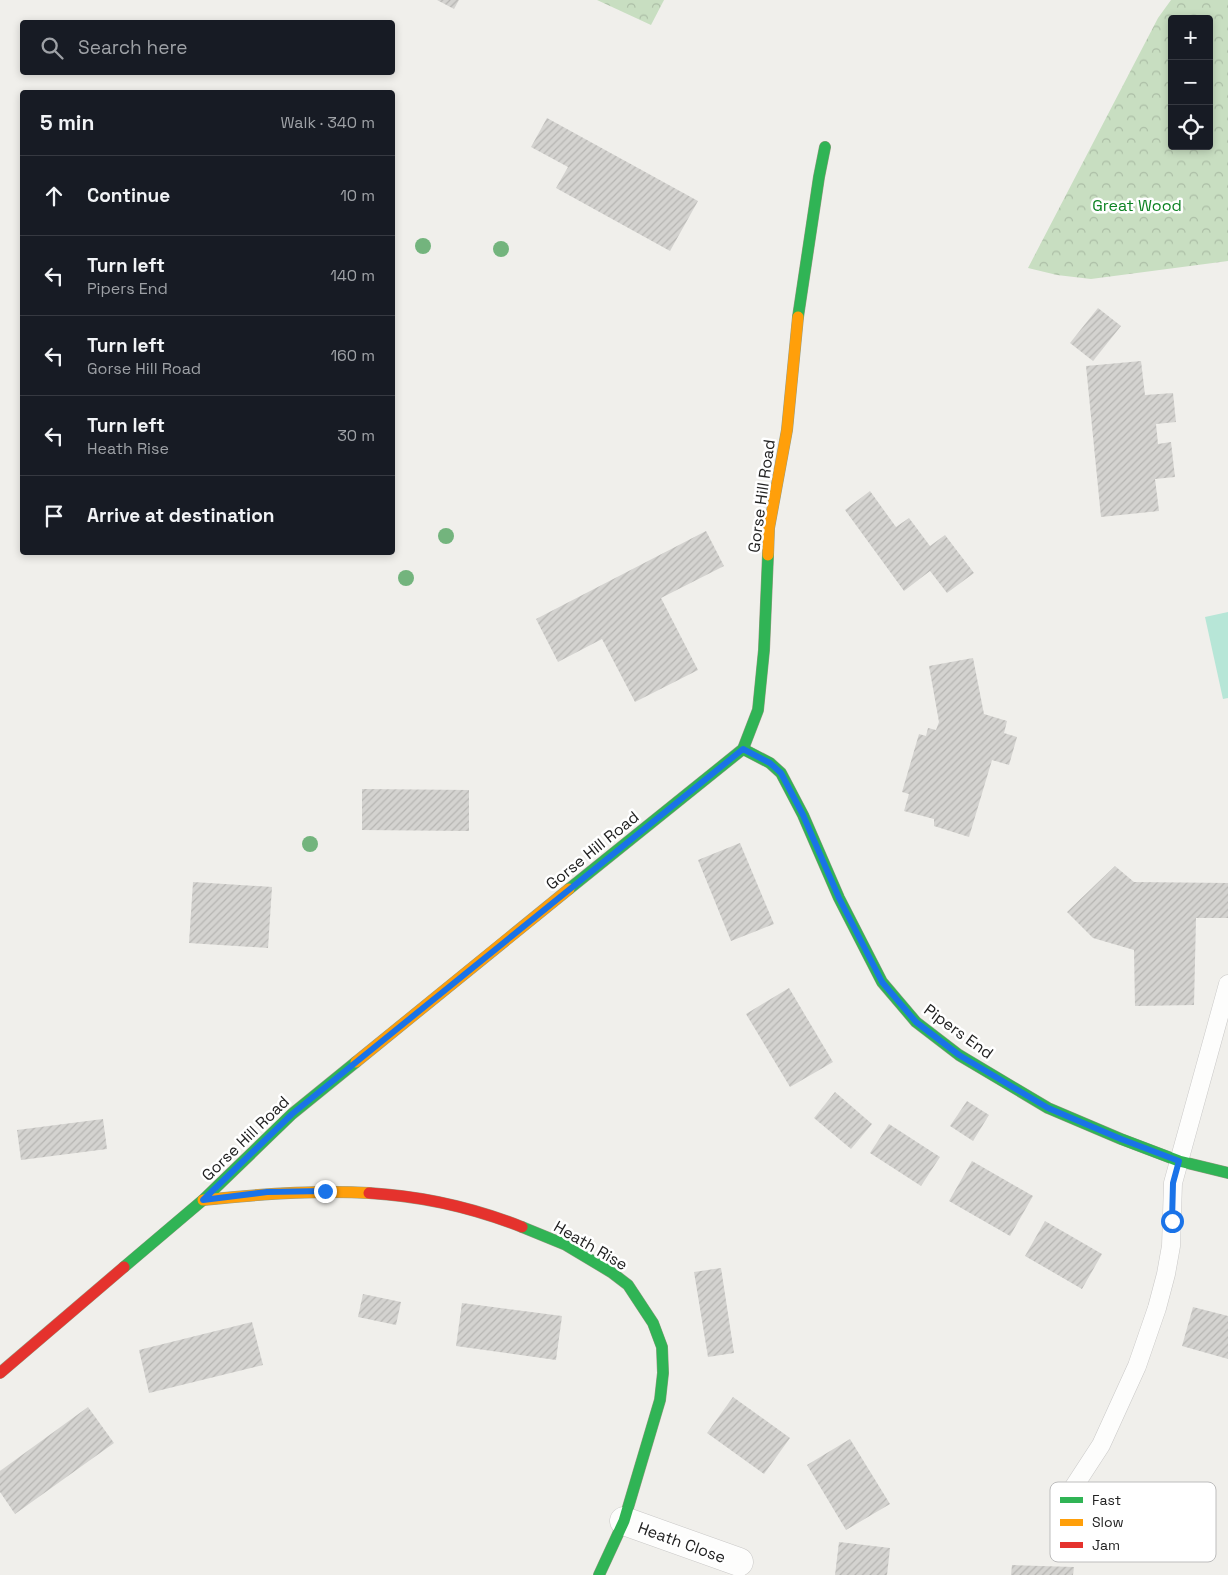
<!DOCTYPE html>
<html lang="en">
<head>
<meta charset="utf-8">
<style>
	body { margin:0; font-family:"Space Grotesk",sans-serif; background:#242831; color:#f1f3f6 }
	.controls { position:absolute; right:15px; top:15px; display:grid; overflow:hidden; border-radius:5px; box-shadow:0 2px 8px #0003 }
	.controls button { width:45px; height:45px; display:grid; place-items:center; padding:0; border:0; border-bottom:1px solid #363941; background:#171b24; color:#f1f3f6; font:25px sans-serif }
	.stop { position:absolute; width:15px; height:15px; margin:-11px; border:4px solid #1a73e8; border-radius:50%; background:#fff }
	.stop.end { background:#1a73e8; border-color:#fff; box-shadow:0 1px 5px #0008 }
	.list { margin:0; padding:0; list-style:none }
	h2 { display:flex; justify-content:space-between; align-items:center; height:65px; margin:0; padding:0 20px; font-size:21px }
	h2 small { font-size:16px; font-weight:400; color:#9ea1a6 }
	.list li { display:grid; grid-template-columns:32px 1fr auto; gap:15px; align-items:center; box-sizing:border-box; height:80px; padding:0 20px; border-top:1px solid #363941 }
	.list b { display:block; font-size:19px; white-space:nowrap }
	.list p { margin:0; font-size:16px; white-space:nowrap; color:#9ea1a6 }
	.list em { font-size:16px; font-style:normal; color:#9ea1a6 }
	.icon { flex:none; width:28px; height:28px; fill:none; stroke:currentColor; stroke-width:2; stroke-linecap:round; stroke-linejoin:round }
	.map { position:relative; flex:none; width:1228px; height:1575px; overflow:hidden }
	.search { position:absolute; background:#171b24; box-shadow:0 2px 8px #0003; left:20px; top:20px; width:375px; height:55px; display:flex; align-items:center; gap:12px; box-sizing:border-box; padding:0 18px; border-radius:5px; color:#9ea1a6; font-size:19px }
	.panel { position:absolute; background:#171b24; box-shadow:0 2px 8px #0003; left:20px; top:90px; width:375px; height:465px; border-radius:5px }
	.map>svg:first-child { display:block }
</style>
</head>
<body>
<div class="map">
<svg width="1228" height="1575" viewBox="0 0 1228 1575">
	<defs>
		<pattern id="forest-crowns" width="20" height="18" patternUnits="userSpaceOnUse" patternTransform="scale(1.25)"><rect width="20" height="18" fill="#c8dec1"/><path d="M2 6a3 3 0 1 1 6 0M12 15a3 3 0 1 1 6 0" fill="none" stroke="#acbea6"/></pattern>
		<pattern id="building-hatch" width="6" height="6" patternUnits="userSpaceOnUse" patternTransform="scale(1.25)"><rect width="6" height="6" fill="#d4d3d0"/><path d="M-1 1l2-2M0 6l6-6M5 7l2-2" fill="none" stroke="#b6b5b2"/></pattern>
	</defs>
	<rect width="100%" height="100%" fill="#f0efeb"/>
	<g fill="url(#forest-crowns)" fill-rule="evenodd">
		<path d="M597,0H664L651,25Z"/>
		<path d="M1171,0H1228V261L1091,279L1057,275L1028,268L1158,18ZM1172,19H1209V146H1172Z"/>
	</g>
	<path fill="#b7e6d7" d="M1228,612V698L1223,699L1205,617Z"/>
	<g fill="url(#building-hatch)">
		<path d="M437,0H459L454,9Z"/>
		<path d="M547,118L698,201L670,251L556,188L568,167L531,147Z"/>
		<path d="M1098,308L1121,326L1093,361L1070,343Z"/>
		<path d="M1141,361L1145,395L1173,393L1176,422L1156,424L1158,444L1171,442L1175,477L1155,479L1159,511L1101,517L1086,366Z"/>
		<path d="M870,491L896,527L909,518L930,546L945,535L974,573L947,593L930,571L904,591L845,510Z"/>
		<path d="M706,531L724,566L661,598L698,670L635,702L602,639L558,662L536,619Z"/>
		<path d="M973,658L984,714L1007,721L1004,733L1017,737L1009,765L992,760L969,837L934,826V819L904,811L909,794L902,792L919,734L926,736L928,728L936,730L939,722L929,666Z"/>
		<path d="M362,789L469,790V831L362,830Z"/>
		<path d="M740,843L774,924L731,941L698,860Z"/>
		<path d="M1115,866L1134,882L1228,883V918H1196L1194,1005L1135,1006L1134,950L1093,938L1067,912Z"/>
		<path d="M193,882L272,887L268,948L189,943Z"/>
		<path d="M789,988L833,1062L790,1087L746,1014Z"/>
		<path d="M835,1092L872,1124L851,1149L814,1118Z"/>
		<path d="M967,1101L989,1115L973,1141L950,1126Z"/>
		<path d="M103,1119L107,1149L21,1160L17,1130Z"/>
		<path d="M889,1124L940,1157L921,1186L870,1153Z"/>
		<path d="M972,1161L1033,1196L1010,1236L949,1201Z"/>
		<path d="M1045,1221L1102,1254L1082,1289L1025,1256Z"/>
		<path d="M721,1268L734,1353L708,1357L694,1272Z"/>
		<path d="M363,1294L401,1302L396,1325L358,1317Z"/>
		<path d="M462,1303L562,1316L556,1360L456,1346Z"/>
		<path d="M1193,1307L1228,1316V1359L1182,1346Z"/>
		<path d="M252,1322L263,1365L149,1393L139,1350Z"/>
		<path d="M733,1397L790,1438L764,1474L707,1433Z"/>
		<path d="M88,1407L114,1443L15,1514L0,1492V1471Z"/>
		<path d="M850,1439L890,1504L846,1530L807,1465Z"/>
		<path d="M839,1542L890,1548L887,1575H835Z"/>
		<path d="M1012,1565L1074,1567L1073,1575H1011Z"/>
	</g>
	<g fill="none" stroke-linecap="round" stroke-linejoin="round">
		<g stroke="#c9c8c7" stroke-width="19">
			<path id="lane" d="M1060,1508L1101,1445L1137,1366L1157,1308L1166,1274L1171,1246L1173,1183L1228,984"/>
		</g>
		<g stroke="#c9c8c7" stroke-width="29">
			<path id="street" d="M624,1521L739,1562"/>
		</g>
		<g stroke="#969b82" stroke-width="12">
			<g id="fast">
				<path d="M798,317L819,177L825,147"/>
				<path d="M743,749L770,763L781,773L803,815L839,898L882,982L916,1022L959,1055L1048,1108L1121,1139L1179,1161L1228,1173"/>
				<path d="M569,889L743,749L758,710L764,650L768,555"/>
				<path d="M522,1227L566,1245L611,1272L628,1285L653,1323L662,1347L663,1373L660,1400L624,1521L599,1575"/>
				<path d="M124,1267L203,1200L292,1114L356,1062"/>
			</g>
		</g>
		<g stroke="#969b82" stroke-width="12">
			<g id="slow">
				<path d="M768,555L769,528L787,430L798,317"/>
				<path d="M356,1062L569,889"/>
				<path d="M203,1200C259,1194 312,1190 369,1193"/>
			</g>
		</g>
		<g stroke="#969b82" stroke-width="12">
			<g id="jam">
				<path d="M369,1193C420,1196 474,1208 522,1227"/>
				<path d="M0,1373L124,1267"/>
			</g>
		</g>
		<use href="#lane" stroke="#fdfdfc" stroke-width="18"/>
		<use href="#street" stroke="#fdfdfc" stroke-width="28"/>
		<use href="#fast" stroke="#30b455" stroke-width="11"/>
		<use href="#slow" stroke="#ff9f0a" stroke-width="11"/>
		<use href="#jam" stroke="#e5322d" stroke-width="11"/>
	</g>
	<g fill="#73b47d">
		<circle cx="423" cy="246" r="8"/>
		<circle cx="501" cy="249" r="8"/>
		<circle cx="446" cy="536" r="8"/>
		<circle cx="406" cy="578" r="8"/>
		<circle cx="310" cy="844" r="8"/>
	</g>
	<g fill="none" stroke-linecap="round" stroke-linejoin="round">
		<path stroke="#1a73e8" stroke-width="6" d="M325,1191L267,1192L203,1200L292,1114L743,749L770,763L781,773L803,815L839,898L882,982L916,1022L959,1055L1048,1108L1121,1139L1179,1161L1173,1183L1172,1221"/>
	</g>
	<g text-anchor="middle" stroke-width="5" stroke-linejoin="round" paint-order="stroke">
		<g font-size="16" fill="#0d8323" stroke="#fff">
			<text x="1137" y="211">Great Wood</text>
		</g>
		<g font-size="16" fill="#222" stroke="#fff">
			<text transform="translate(761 496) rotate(-82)" y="6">Gorse Hill Road</text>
			<text transform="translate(592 850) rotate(-39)" y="6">Gorse Hill Road</text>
			<text transform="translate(959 1031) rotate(36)" y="6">Pipers End</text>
			<text transform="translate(245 1138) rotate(-44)" y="6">Gorse Hill Road</text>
			<text transform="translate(591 1245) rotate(30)" y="6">Heath Rise</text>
			<text transform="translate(682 1542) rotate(20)" y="6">Heath Close</text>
		</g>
	</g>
	<rect x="1050" y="1482" width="166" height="80" rx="8" fill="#fff" stroke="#bdbdbd" stroke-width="1"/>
	<rect x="1060" y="1497" width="23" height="6" fill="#30b455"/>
	<rect x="1060" y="1519" width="23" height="7" fill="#ff9f0a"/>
	<rect x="1060" y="1542" width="23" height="6" fill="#e5322d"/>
	<g font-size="14" fill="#222">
		<text x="1092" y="1505">Fast</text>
		<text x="1092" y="1527">Slow</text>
		<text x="1092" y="1550">Jam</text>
	</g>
</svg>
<div class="controls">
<button>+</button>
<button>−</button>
<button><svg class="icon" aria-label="locate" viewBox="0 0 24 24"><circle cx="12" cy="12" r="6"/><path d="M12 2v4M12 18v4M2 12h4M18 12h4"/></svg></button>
</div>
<div class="stop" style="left:1172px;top:1221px"></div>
<div class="stop end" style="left:325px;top:1191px"></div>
<div class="search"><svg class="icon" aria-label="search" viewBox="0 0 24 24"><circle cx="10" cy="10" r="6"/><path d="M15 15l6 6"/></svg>Search here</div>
<section class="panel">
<h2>5 min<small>Walk · 340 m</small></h2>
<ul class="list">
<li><svg class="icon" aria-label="ahead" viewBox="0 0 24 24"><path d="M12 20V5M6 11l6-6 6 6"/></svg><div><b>Continue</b></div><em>10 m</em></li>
<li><svg class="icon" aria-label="left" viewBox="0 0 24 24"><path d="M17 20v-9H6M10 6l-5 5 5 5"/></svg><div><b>Turn left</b><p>Pipers End</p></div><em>140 m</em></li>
<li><svg class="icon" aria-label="left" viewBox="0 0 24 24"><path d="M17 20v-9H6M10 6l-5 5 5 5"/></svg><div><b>Turn left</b><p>Gorse Hill Road</p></div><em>160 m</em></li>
<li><svg class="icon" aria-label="left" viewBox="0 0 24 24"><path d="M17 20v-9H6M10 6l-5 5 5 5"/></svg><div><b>Turn left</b><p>Heath Rise</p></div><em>30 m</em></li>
<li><svg class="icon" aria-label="arrive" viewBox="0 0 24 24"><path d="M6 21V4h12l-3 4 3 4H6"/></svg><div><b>Arrive at destination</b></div></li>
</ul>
</section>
</div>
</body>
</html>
